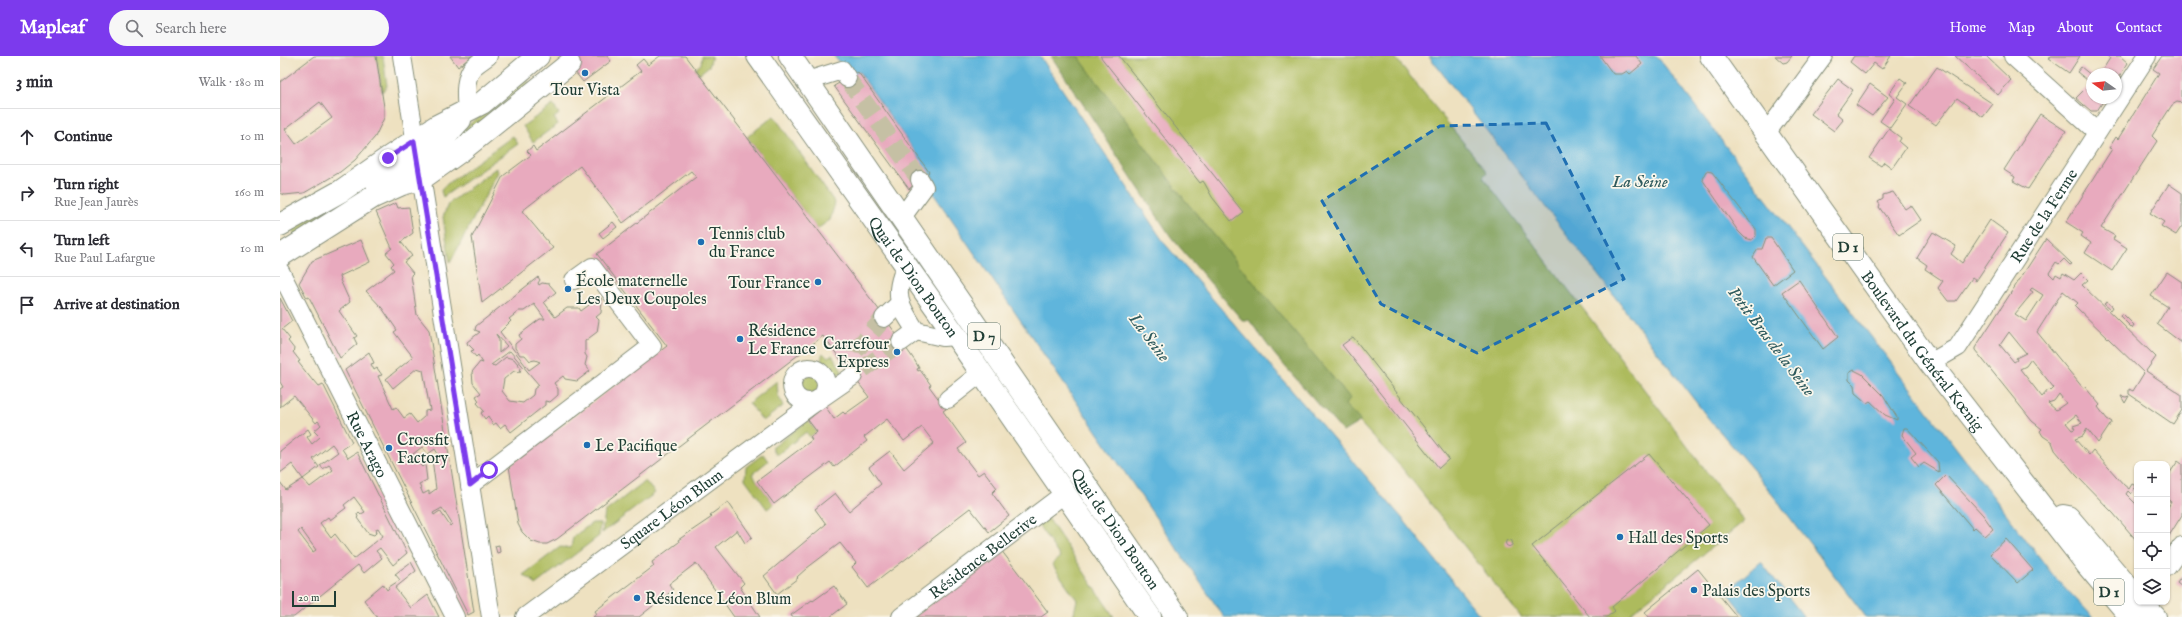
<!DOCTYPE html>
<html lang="en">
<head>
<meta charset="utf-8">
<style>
	body { margin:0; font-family:"IM FELL English",serif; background:#f7f7f7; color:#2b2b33 }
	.controls { position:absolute; right:12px; bottom:12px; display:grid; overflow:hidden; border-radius:8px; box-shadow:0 1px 3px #0004 }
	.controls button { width:36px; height:36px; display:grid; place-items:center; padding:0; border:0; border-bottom:1px solid #e1e1e2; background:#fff; color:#2b2b33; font:20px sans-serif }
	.compass { position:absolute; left:1806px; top:12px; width:36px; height:36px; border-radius:50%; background:#fff; box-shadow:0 1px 3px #0004; rotate:284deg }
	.scale { position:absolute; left:12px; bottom:10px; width:44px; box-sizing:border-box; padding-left:4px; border:2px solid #1f3d34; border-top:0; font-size:11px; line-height:14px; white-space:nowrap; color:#1f3d34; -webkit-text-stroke:3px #fbf7ec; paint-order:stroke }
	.stop { position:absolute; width:12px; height:12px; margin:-9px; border:3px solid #7c3aed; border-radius:50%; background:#fff }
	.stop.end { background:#7c3aed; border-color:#fff; box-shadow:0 1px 4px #0008 }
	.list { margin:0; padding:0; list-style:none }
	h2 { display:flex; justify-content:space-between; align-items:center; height:52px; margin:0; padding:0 16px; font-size:17px }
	h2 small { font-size:13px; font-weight:400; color:#7c7c81 }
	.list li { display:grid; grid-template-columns:26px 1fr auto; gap:12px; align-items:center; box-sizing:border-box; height:56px; padding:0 16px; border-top:1px solid #e1e1e2 }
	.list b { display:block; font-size:15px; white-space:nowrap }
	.list p { margin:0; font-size:13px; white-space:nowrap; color:#7c7c81 }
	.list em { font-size:13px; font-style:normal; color:#7c7c81 }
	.icon { flex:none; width:22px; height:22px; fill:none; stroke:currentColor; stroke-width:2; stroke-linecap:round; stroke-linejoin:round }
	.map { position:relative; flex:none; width:1902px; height:561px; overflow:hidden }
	header { display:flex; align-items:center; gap:24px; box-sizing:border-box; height:56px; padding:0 20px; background:#7c3aed; color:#fff }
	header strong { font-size:19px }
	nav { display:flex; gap:22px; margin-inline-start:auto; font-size:14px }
	.search { width:280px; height:36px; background:#f7f7f7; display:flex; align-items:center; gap:10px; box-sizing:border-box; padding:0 14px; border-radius:22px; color:#7c7c81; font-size:15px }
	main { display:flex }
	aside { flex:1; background:#fff }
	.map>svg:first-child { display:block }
</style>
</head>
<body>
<header>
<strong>Mapleaf</strong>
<div class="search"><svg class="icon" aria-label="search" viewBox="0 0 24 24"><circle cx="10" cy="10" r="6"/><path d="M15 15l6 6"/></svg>Search here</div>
<nav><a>Home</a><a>Map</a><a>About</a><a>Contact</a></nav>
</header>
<main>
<aside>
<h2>3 min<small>Walk · 180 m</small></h2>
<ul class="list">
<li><svg class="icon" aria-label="ahead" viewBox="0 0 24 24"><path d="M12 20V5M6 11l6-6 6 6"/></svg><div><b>Continue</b></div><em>10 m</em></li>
<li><svg class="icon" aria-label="right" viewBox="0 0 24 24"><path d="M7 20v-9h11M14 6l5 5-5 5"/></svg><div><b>Turn right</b><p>Rue Jean Jaurès</p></div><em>160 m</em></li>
<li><svg class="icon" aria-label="left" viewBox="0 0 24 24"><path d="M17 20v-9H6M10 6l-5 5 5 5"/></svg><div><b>Turn left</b><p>Rue Paul Lafargue</p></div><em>10 m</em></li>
<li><svg class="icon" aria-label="arrive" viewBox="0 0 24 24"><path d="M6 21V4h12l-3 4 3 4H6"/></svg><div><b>Arrive at destination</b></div></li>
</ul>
</aside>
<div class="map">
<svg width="1902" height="561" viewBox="0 0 1902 561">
	<rect width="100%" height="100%" fill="#fbf7ec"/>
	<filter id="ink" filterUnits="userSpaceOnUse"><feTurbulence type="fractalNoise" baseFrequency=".025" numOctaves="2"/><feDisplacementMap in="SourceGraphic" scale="8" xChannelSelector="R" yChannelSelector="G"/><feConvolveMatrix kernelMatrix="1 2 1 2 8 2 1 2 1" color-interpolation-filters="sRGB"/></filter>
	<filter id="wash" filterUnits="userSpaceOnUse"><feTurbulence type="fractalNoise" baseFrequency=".012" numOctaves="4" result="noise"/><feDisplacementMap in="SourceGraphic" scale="16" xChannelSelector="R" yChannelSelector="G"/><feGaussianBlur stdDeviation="0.9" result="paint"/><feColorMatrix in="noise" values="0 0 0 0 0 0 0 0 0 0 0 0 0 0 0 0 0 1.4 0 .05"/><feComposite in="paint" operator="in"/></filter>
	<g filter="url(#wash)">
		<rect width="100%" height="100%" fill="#eee1c0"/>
		<g fill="#adbb5d" stroke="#667c48">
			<path d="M96,0H103L107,30L102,36Z"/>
			<path d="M422,0H432L429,10L419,18L415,13L421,8Z"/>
			<path d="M776,0H1114L1207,116L1203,121L1464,465L1346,561H1241L1122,412L902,175Z"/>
			<path d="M247,23L250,28L190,74L165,99L164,88Z"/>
			<path d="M273,49L279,58L274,62L278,68L253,86L243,70Z"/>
			<path d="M494,60L555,147L550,164L537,173L467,81Z"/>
			<path d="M233,80L238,88L163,141L161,135L163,131Z"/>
			<path d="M216,112L218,116L170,207L163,161L168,148Z"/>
			<path d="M56,149L26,176L16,183L11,171Z"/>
			<path d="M543,297L547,301L552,299L562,314L561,318H552C547,310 538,307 543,297Z"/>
			<circle cx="531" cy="328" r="9"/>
			<path d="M497,325L498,339L503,350L483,365L469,347Z"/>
			<path d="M528,364L537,376L530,381L526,376L497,399L492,392Z"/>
			<path d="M483,398L488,405L472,418L494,448L487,453L465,423L466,411Z"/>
			<path d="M365,425L375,437L322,477L325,456Z"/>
			<path d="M764,456L834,561H793L797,544L772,508L780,501L755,464Z"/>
			<path d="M312,467H320L319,480L255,529L252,524L243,519L280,491L291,492L293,481Z"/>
		</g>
		<path fill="#8aa354" stroke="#547044" d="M771,0H798L904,143L1070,342L1065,349L1081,365L1063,376L995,299L969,264H962L891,181Z"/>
		<g fill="#5fb5dc" stroke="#3f7988">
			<path d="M554,0H760L885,188L1122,462L1201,561H944L653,137L655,125L579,16L570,20Z"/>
			<path d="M1149,0H1377L1773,519L1813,561H1586L1475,416L1429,363Z"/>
			<path d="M1481,506L1524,561H1466L1446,535Z"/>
		</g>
		<g id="blocks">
			<g fill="#e8aabe" fill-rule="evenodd">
				<path d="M34,0H96L104,51V62L95,81L75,104L60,116L24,137L5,139L0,137V26ZM40,46L52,62L16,88L5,73Z"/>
				<path d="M170,0H192L178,11Z"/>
				<path d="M282,0H327L331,5L303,26Z"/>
				<path d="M380,0H405L600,255L635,305L639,312L637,313L638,315L640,314L651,329L649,330L666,353L663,355L686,387L678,393L698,419L704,415L717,432L712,437L729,460L709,476L690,452L673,465L674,466L588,532L572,511L576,507L560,487L527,512L517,521L518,522L497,538L484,520L546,468L535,453L555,437L569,455L601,428L589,411L610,395L624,413L654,387L642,371L624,385L607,363L584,381L587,385L554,411L550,406L494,448L477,425L532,384L530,381L537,376L528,364L545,350L554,363L563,356L565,358L589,341L543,280L277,483L267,488H260L251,485L242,476L238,468L229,410L387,290L317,198L416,121L411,115L343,167L300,110L242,155L273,192L202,247L192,181L223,120L251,99L247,95L253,90L256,95L361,15L356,9L363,3L368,9Z"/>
				<path d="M820,0H839L963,156L951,165L932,141L925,128L923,125L920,127Z"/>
				<path d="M1320,0H1356L1362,8L1350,18L1347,15L1342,18H1333Z"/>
				<path d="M1495,0H1512L1507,6L1503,7Z"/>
				<path d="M1611,0L1602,13L1594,7L1585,18L1570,6L1574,0Z"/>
				<path d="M1675,0H1706L1731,24L1718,39Z"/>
				<path d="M1771,0H1800L1789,17L1769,3Z"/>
				<path d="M1827,0H1840L1848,7L1836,25V18H1820L1830,2Z"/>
				<path d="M1882,0H1902V47L1897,46L1892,49L1872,80L1877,85L1821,172L1835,180L1833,183L1847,192L1832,215L1805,197L1811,187L1801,180L1803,177L1786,166L1832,93L1829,92L1836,81L1838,83L1879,17L1873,13Z"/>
				<path d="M1657,11L1713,48L1703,61L1677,42L1656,69L1629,50Z"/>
				<path d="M1801,11L1812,20V28L1797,16Z"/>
				<path d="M578,16L649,116L629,133L554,30Z"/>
				<path d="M1620,22L1627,27L1617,41L1627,48L1610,72L1600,65L1615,43L1609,38Z"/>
				<path d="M1558,23L1573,34L1556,58L1563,64L1554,75L1531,58Z"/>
				<path d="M1590,28L1608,41L1592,60L1576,49Z"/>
				<path d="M1812,30V42H1825L1817,55H1811L1796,42L1806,32L1809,35Z"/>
				<path d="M1760,58L1786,75L1748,133L1733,125L1735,121L1724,114Z"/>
				<path d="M1609,73L1621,82L1619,86L1626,92L1612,112L1604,106L1601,110L1589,102Z"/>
				<path d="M1426,115L1432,116L1476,173V180L1472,184L1465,182L1458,175L1422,123Z"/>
				<path d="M1889,128L1902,137V170L1896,179L1881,170L1884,166L1870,157Z"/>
				<path d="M1613,136L1625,153L1631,149L1641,164L1619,179L1599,151L1600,149L1598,146L1603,143V139Z"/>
				<path d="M116,147L118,152L129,151L133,177L121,186L132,200L124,206L133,217L131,219L137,259L149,274L194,556L188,559L65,314L89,296L94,307L91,308L94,314L97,312L102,319L98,320L113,353L116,351L124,362L130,358L137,367L145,360V355L150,354L143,314L137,312L113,332L106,323L133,301L114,276L117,274L102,252L86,235L114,214L111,210L114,207L106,197L112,192L96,156ZM142,391L148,398L155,393L158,398L152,403L156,433L149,438V435L143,438L139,428L147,424L145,408L142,411L138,407L144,403L142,400L137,401L136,403L133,398ZM162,452L172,468L170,470L160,455L154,459L153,457Z"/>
				<path d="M1710,164L1728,177L1696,225L1692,222L1676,245H1668L1658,232L1663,225L1645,213L1647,209L1637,202L1653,176L1676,190L1671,198L1682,207Z"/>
				<path d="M333,166L337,171L323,182L319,177Z"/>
				<path d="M1486,182H1491L1513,214L1493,229L1473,201L1478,193H1482Z"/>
				<path d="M1766,183L1792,208L1790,209L1784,203L1779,208L1776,206L1769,217L1774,222L1776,218L1781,221L1783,217L1794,224L1801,217L1808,224L1802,229L1876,301L1866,315L1902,339V354L1893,368L1849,338V333L1853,335L1864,317L1795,250L1798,247L1783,235L1757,276L1803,332L1805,331L1820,349L1818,351L1827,363L1832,366L1818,387L1807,373L1803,380L1795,383L1809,399L1813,394L1844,429L1849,433L1852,428L1856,430L1851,438L1848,435L1846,438L1857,449V485L1833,457L1796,419L1775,394L1772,386L1763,380L1760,375L1762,373L1752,365L1695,294V292ZM1752,232L1763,239L1746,265L1735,258L1753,236L1750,234ZM1729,276L1746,297L1736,302L1737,304L1734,306L1720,289ZM1751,303L1774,332L1771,335L1769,333L1762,341L1740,313L1746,310ZM1779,338L1786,347L1776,354L1768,347L1774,345ZM1796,359L1802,367L1793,370L1795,373L1792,374L1786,367Z"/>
				<path d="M81,184L90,206L60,220L61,223L60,224L70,246L59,255L77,280L74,282L77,288L60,302L29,241L27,242L19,227L32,205Z"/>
				<path d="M1887,216L1902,226V250L1899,254L1902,256V287L1877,268L1888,251L1871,240Z"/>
				<path d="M258,221L260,224L258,227L259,229L262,227L269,228L276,236L264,246L275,261L287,252H299L301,255L320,241L322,244L321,257L316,261L319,264L317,276L305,285V298L307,301L305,309L310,315L297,325L285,323L283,320L274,327L278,333V339L270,346L265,345V349L231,376L225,368L220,372L216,367L213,369L208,360L205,363L201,357L204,355L197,347L199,345L196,340L201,337L193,327L192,316L200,306L203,307L198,299L196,301L191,295L194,294L189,289L188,290L187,286L200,276L195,274L196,270ZM254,248L265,263H260L239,279L241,283L235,288V292L240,299H245L250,305L255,304L260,306L249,314L220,276L231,265L229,263L239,255H244ZM216,278L227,290L219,297V284ZM230,295L259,329L254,333L253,339L243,347L230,345L222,335L224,323L234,315L240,316L241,312L234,303L226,301L215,310L211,309Z"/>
				<path d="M1519,224L1558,281L1543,293L1502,236Z"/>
				<path d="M0,242L12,265L2,273L10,283L8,285L15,294L13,296L20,305L18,306L33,325L34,324L39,330L43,328L72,386L62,393L68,402L77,396L127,497L113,509L100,492L96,495L102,502L84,517L78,509L14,561H0V426L6,434L23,423L30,431L53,414L49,409L43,413L40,409L58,396L52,388L33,403L39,411L23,423L12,408L0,417V395L28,373L31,378L27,381L32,388L40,381L34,375L41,369L38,365L36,367L14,340L0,351V333L3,331L0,326ZM74,441L85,456L81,458L79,456L77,458L78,461L77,462L88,477L94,479L97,476L96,473L98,472L103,480L74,503L55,478L51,482L40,467L48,461L50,464L66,452L64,449ZM21,473L36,494L33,496L18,476Z"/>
				<path d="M1827,246L1833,251L1831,254L1824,248Z"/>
				<path d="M1842,257L1854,269L1852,272L1840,260Z"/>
				<path d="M1073,281L1169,403L1159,412L1062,289Z"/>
				<path d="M1574,314L1582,318L1603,339L1617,361V364L1605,359L1590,345L1587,347L1575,337L1574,329L1569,324V317Z"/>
				<path d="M1841,340L1846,341L1849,340L1845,347Z"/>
				<path d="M1624,372H1627L1658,406L1659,416L1644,407L1639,411L1631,401L1636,397L1622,379Z"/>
				<path d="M1369,398L1429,469L1332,551L1335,555L1327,561H1310L1252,490Z"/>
				<path d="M1898,405L1902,408V459L1887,483V453L1891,446L1887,443V421Z"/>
				<path d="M1666,419L1703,459L1713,473L1705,480L1695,471L1693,473L1656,429Z"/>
				<path d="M448,446L472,481L465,487L457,474L436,491L464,527L460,531L480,561H454L416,507L389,528L393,534L359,561H313L317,558L315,555L374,510L372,506L399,486L398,484L432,461L430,459Z"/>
				<path d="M1726,483L1753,514L1738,527L1710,498Z"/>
				<circle cx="1229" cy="487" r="3.5"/>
				<path d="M219,489L220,496L217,497L215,490Z"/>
				<path d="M721,494L768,556L761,561H634Z"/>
				<path d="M131,506L136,515L115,532L131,552L148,539L159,561H97L84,544L103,528L107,534L109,532V531L120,524L115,518Z"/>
				<path d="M1418,513L1457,561H1369L1365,556Z"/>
				<path d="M1902,520V531L1897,527Z"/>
				<path d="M554,530L567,548L550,561H512L511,559L532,544L533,545Z"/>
			</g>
		</g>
	</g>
	<g filter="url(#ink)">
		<use href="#blocks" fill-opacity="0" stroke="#868f7a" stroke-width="1"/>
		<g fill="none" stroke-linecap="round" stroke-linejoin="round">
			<g stroke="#c5c0a4" stroke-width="18" stroke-dasharray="18 9" stroke-linecap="butt">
				<path d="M567,22L640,124"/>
				<path d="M604,262L576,294L573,320L621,286"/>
			</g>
			<g stroke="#868f7a" stroke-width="20">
				<g id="minor">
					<path d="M122,0L211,561"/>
					<path d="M1733,0L1817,76"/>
					<path d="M527,25L562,14L567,22"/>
					<path d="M187,56C186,43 184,26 191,14C194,9 203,4 208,0"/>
					<path d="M1487,76L1543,0"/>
					<path d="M622,161L644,131L640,124"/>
					<path d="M626,210C612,240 620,250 636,275L663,281L676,280"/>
					<path id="s1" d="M0,215L175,561"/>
					<path d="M604,262L619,248"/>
					<path d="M621,286L636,275"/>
					<path id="s2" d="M1650,307L1678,291L1867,0"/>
					<circle cx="529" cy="329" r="17"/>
					<path d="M668,343L701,317"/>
					<path d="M190,429L372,290L312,211L294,224"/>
					<path d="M1887,511L1902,490"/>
					<path id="s3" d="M245,561L531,349L573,320"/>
					<path id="s4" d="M621,561L784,438"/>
				</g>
			</g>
			<g stroke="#868f7a" stroke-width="24">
				<g id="major">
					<path id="s5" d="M478,0L676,280L870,561"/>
					<path id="s6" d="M510,0L897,561"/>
					<path id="s7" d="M1431,0L1650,307L1808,510L1851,561"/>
					<path d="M141,122C139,97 149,98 163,83C169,77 174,70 180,64"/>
					<path d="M97,128C117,117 131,109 134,85"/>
					<path d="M0,169L61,135L108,102L157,70L202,47L258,0"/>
					<path d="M0,200L93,141L122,128L141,123L182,94L289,8"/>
					<path d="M1783,460L1788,461L1857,542"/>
					<path d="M1860,546L1875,561"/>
				</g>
			</g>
			<use href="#minor" stroke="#fff" stroke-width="18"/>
			<use href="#major" stroke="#fff" stroke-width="22"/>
		</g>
	</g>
	<g fill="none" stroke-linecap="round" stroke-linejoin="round" filter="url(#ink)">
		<path stroke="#7c3aed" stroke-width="5" d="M108,102L134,85L190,429L209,414"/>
	</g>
	<path fill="#1f6fb2" fill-opacity="0.2" stroke="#1f6fb2" stroke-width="3" stroke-dasharray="8 5" stroke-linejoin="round" d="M1266,67L1344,223L1197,297L1101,248L1042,145L1160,70Z"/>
	<g fill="#1f6fb2" stroke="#fbf7ec" stroke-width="1.5">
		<circle cx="305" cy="17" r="4"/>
		<circle cx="421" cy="186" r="4"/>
		<circle cx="538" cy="226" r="4"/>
		<circle cx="288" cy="233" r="4"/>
		<circle cx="460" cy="283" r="4"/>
		<circle cx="617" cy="296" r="4"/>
		<circle cx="307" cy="389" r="4"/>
		<circle cx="109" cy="392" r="4"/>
		<circle cx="1340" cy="481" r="4"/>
		<circle cx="1414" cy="534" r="4"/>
		<circle cx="357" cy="542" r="4"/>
	</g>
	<g text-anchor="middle" stroke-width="3.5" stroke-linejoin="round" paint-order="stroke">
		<g fill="#fbf7ec" stroke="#61756b" stroke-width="1">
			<rect x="1553" y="178" width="30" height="26" rx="3"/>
			<rect x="688" y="267" width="32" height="26" rx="3"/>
			<rect x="1814" y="523" width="30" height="26" rx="3"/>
		</g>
		<g font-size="15" font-weight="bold" fill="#1f3d34">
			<text x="1568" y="196">D 1</text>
			<text x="704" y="285">D 7</text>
			<text x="1829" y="541">D 1</text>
		</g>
		<g font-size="16" fill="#1f3d34" stroke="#fbf7ec" text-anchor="start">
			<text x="305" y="39" text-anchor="middle">Tour Vista</text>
			<text x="429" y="183">Tennis club<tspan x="429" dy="18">du France</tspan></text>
			<text x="296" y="230">École maternelle<tspan x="296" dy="18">Les Deux Coupoles</tspan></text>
			<text x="530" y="232" text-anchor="end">Tour France</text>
			<text x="468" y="280">Résidence<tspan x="468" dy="18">Le France</tspan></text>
			<text x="609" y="293" text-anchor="end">Carrefour<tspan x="609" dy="18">Express</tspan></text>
			<text x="117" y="389">Crossfit<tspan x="117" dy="18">Factory</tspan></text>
			<text x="315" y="395">Le Pacifique</text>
			<text x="1348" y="487">Hall des Sports</text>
			<text x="1422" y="540">Palais des Sports</text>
			<text x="365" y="548">Résidence Léon Blum</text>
		</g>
		<g font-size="16" fill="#1f3d34" stroke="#fbf7ec">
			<text dy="6" stroke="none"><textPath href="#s2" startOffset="189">Rue de la Ferme</textPath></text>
			<text dy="6" stroke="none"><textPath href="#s5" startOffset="270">Quai de Dion Bouton</textPath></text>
			<text dy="6" stroke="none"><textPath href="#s7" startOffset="363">Boulevard du Général Kœnig</textPath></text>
			<text dy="6" stroke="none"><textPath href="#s1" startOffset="194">Rue Arago</textPath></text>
			<text dy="6" stroke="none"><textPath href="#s3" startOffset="182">Square Léon Blum</textPath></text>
			<text dy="6" stroke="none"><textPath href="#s6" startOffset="574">Quai de Dion Bouton</textPath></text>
			<text dy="6" stroke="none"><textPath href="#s4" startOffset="102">Résidence Bellerive</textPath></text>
		</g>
		<g font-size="17" font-style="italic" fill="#2f5b5e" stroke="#fbf7ec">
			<text x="1360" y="131">La Seine</text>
			<text transform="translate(870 281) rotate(53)" y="6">La Seine</text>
			<text transform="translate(1492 285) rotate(53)" y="6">Petit Bras de la Seine</text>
		</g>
	</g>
</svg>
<div class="controls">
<button>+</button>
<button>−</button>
<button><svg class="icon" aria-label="locate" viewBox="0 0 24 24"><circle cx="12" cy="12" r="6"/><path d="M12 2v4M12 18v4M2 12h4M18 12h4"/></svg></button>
<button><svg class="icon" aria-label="layers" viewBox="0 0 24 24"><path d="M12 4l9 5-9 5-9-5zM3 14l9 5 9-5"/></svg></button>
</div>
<svg class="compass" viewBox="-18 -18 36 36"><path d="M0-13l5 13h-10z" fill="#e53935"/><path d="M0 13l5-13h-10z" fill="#7c7c81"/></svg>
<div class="scale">20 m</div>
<div class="stop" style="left:209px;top:414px"></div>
<div class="stop end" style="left:108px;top:102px"></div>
</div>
</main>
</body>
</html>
